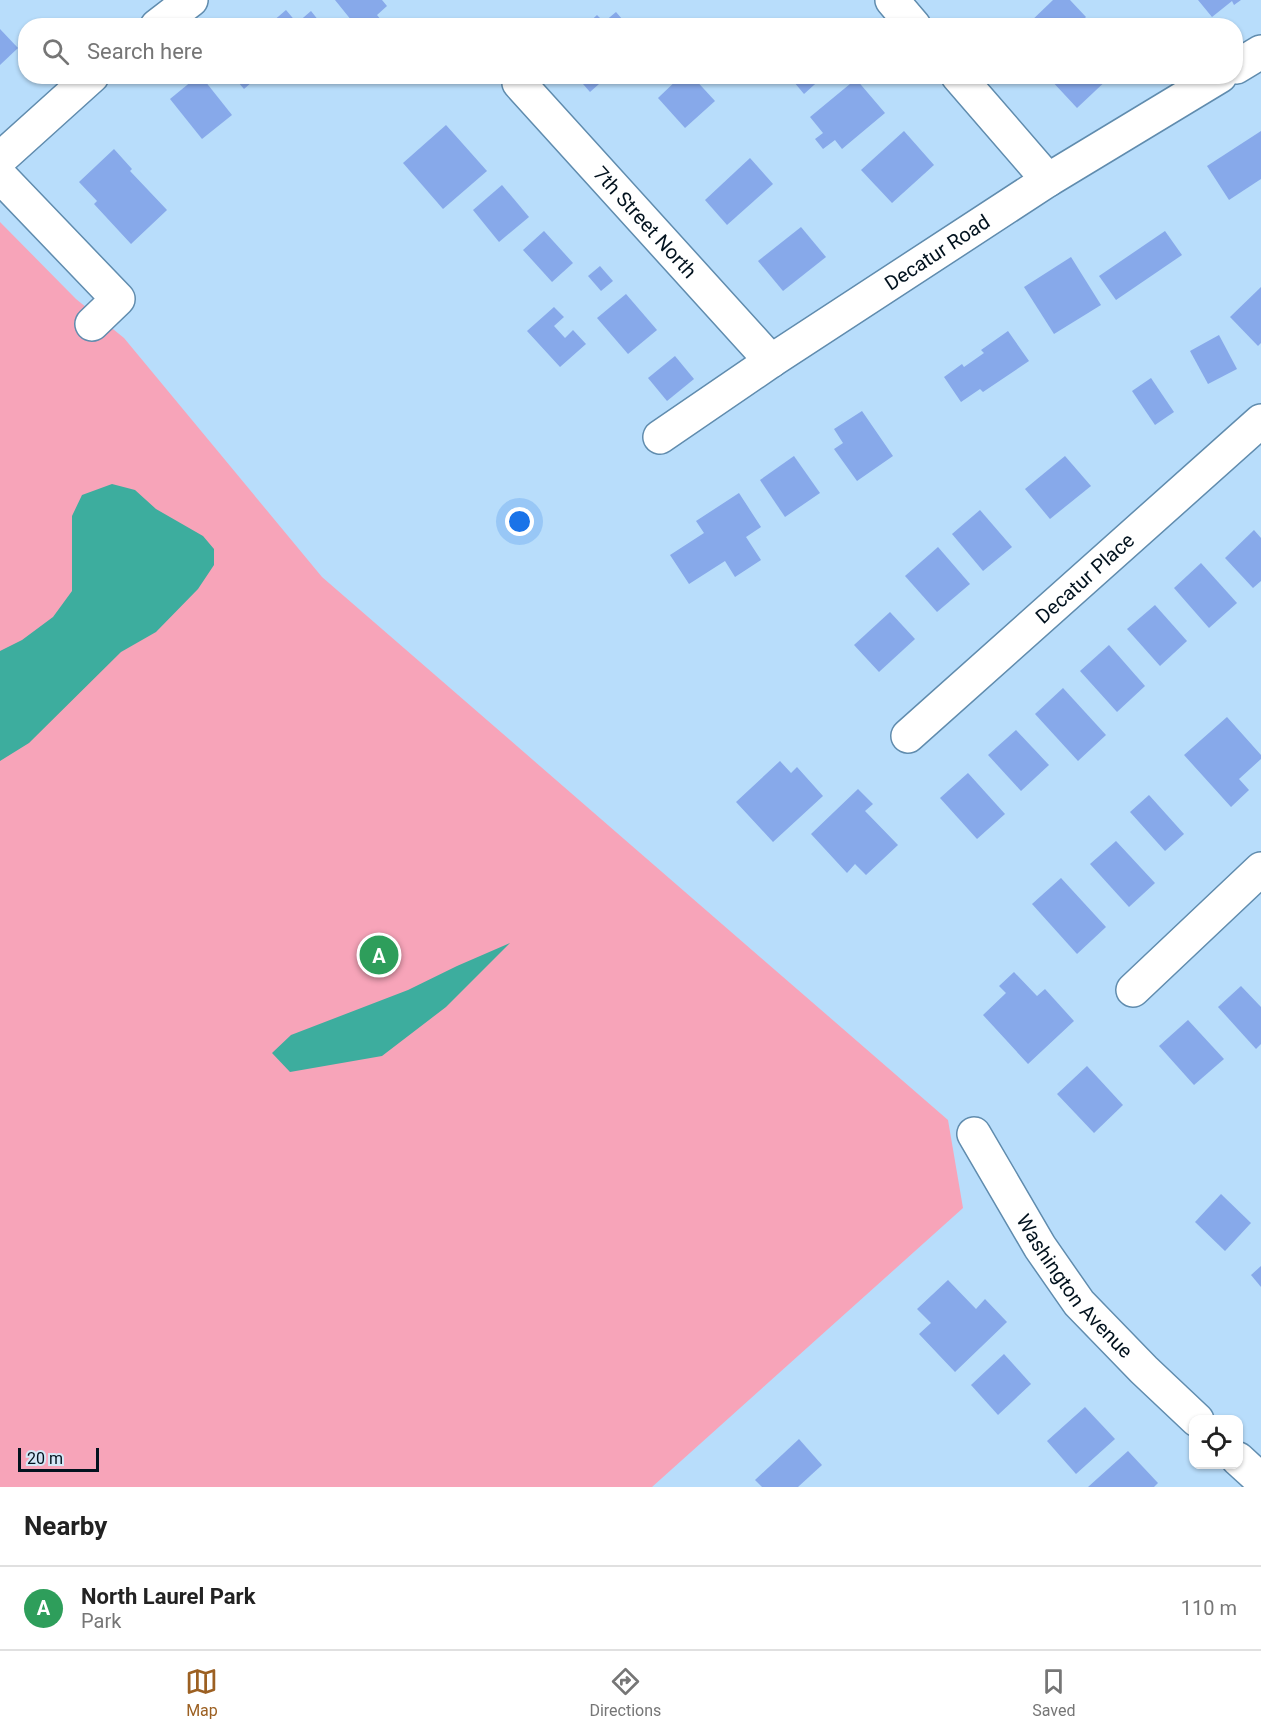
<!DOCTYPE html>
<html lang="en">
<head>
<meta charset="utf-8">
<style>
	body { margin:0; font-family:Roboto,sans-serif; background:#f2f2f2; color:#222 }
	.controls { position:absolute; right:18px; bottom:18px; display:grid; overflow:hidden; border-radius:12px; box-shadow:0 2px 4px #0004 }
	.controls button { width:54px; height:54px; display:grid; place-items:center; padding:0; border:0; border-bottom:2px solid #e0e0e0; background:#fff; color:#222; font:30px sans-serif }
	.scale { position:absolute; left:18px; bottom:15px; width:81px; box-sizing:border-box; padding-left:6px; border:3px solid #02121e; border-top:0; font-size:16px; line-height:21px; white-space:nowrap; color:#02121e; -webkit-text-stroke:4px #d5e8f7; paint-order:stroke }
	.you { position:absolute; left:520px; top:522px; width:21px; height:21px; margin:-15px; border:4px solid #fff; border-radius:50%; background:#1a73e8; box-shadow:0 0 0 9px #1a73e833 }
	.badge { display:grid; place-items:center; width:39px; height:39px; border-radius:50%; background:#9c6022; color:#fff; font-size:20px; font-weight:700 }
	.pin { position:absolute; translate:-50% -50%; border:3px solid #fff; box-shadow:0 2px 6px #0006 }
	.list { margin:0; padding:0; list-style:none }
	h2 { display:flex; justify-content:space-between; align-items:center; height:78px; margin:0; padding:0 24px; font-size:26px }
	h2 small { font-size:20px; font-weight:400; color:#767676 }
	.list li { display:grid; grid-template-columns:39px 1fr auto; gap:18px; align-items:center; box-sizing:border-box; height:84px; padding:0 24px; border-top:2px solid #e0e0e0 }
	.list b { display:block; font-size:22px; white-space:nowrap }
	.list p { margin:0; font-size:20px; white-space:nowrap; color:#767676 }
	.list em { font-size:20px; font-style:normal; color:#767676 }
	.icon { flex:none; width:33px; height:33px; fill:none; stroke:currentColor; stroke-width:2; stroke-linecap:round; stroke-linejoin:round }
	.map { position:relative; flex:none; width:1261px; height:1487px; overflow:hidden }
	.search { position:absolute; background:#fff; box-shadow:0 2px 4px #0004; left:18px; right:18px; top:18px; height:66px; display:flex; align-items:center; gap:15px; box-sizing:border-box; padding:0 21px; border-radius:24px; color:#767676; font-size:22px }
	.sheet { height:162px; background:#fff }
	nav { display:flex; justify-content:space-around; align-items:center; box-sizing:border-box; height:84px; border-top:2px solid #e0e0e0; background:#fff; font-size:16px; color:#767676 }
	nav a { display:grid; justify-items:center; gap:3px }
	nav .on { color:#9c6022 }
	.map>svg:first-child { display:block }
</style>
</head>
<body>
<div class="map">
<svg width="1261" height="1487" viewBox="0 0 1261 1487">
	<rect width="100%" height="100%" fill="#b8ddfb"/>
	<path fill="#f7a4b9" d="M0,222L76,299L124,338L322,577L948,1120L963,1208L652,1487H0Z"/>
	<g fill="#3dad9e">
		<path d="M112,484L135,490L156,509L203,536L214,549V565L198,589L156,632L121,652L29,743L0,761V651L22,640L53,617L72,591V516L82,495Z"/>
		<path d="M510,943L446,1007L382,1056L290,1072L272,1053L291,1035L408,990L457,966Z"/>
	</g>
	<g fill="#87a9ea">
		<path d="M335,0H382L387,6L377,15L386,26H356Z"/>
		<path d="M1053,0H1070L1086,17L1077,26H1026Z"/>
		<path d="M1198,0H1241L1234,5L1232,1L1212,17Z"/>
		<path d="M286,10L297,23L311,11L323,26H275L272,22Z"/>
		<path d="M616,12L628,26H585L597,15L604,22Z"/>
		<path d="M0,29L18,48L0,65Z"/>
		<path d="M198,76H201L232,115L202,139L170,99Z"/>
		<path d="M233,76H259L244,89Z"/>
		<path d="M576,76H608L590,92Z"/>
		<path d="M681,76H692L715,101L685,128L658,98Z"/>
		<path d="M789,76H824L804,94Z"/>
		<path d="M1053,76H1111L1077,108L1050,79Z"/>
		<path d="M856,79L885,113L842,149L835,140L823,149L815,139L823,133L810,117Z"/>
		<path d="M446,125L487,171L443,209L403,163Z"/>
		<path d="M904,131L934,165L892,203L861,170Z"/>
		<path d="M1261,131V179L1229,200L1207,166Z"/>
		<path d="M114,149L132,169L130,171L167,210L131,244L94,204L97,201L79,182Z"/>
		<path d="M750,158L773,184L727,225L705,200Z"/>
		<path d="M502,185L529,217L499,242L473,210Z"/>
		<path d="M801,227L826,257L783,291L758,261Z"/>
		<path d="M544,231L573,263L552,282L523,250Z"/>
		<path d="M1165,231L1182,255L1116,300L1099,276Z"/>
		<path d="M1071,257L1101,305L1054,334L1024,287Z"/>
		<path d="M600,266L613,281L601,291L588,276Z"/>
		<path d="M1261,287V343L1258,346L1230,317Z"/>
		<path d="M626,294L657,330L628,354L597,318Z"/>
		<path d="M554,307L564,317L554,326L565,338L573,330L586,344L560,367L527,331Z"/>
		<path d="M1008,331L1029,361L983,392L980,389L961,402L944,377L962,364L964,367L984,353L981,350Z"/>
		<path d="M1219,335L1237,369L1208,384L1190,351Z"/>
		<path d="M675,356L694,379L667,401L648,378Z"/>
		<path d="M1151,378L1174,412L1155,425L1132,391Z"/>
		<path d="M862,411L893,456L857,481L834,449L843,443L834,429Z"/>
		<path d="M794,456L820,493L785,517L760,480Z"/>
		<path d="M1065,456L1091,486L1050,519L1025,489Z"/>
		<path d="M739,493L761,527L746,537L761,560L735,577L725,561L689,584L670,555L704,533L696,521Z"/>
		<path d="M980,510L1012,547L983,571L952,534Z"/>
		<path d="M1254,530L1261,538V581L1253,588L1225,558Z"/>
		<path d="M938,547L970,584L937,612L905,576Z"/>
		<path d="M1201,563L1237,603L1209,628L1174,588Z"/>
		<path d="M1155,605L1187,641L1160,666L1127,629Z"/>
		<path d="M890,612L915,639L879,672L854,645Z"/>
		<path d="M1109,645L1145,686L1117,712L1080,671Z"/>
		<path d="M1063,688L1106,735L1078,761L1035,714Z"/>
		<path d="M1227,717L1261,755V759L1239,779L1249,790L1231,807L1184,755Z"/>
		<path d="M1016,730L1049,765L1021,791L988,755Z"/>
		<path d="M780,761L791,773L797,767L823,796L773,842L736,802Z"/>
		<path d="M968,773L1005,814L977,839L940,798Z"/>
		<path d="M858,789L873,804L865,811L898,845L866,875L855,864L847,873L811,834Z"/>
		<path d="M1149,795L1184,834L1165,851L1130,812Z"/>
		<path d="M1116,841L1155,883L1129,907L1090,864Z"/>
		<path d="M1061,878L1106,927L1077,954L1032,904Z"/>
		<path d="M1014,972L1037,996L1045,989L1074,1021L1028,1064L983,1015L1006,993L999,986Z"/>
		<path d="M1241,986L1261,1007V1044L1256,1049L1218,1007Z"/>
		<path d="M1188,1020L1224,1059L1194,1085L1159,1046Z"/>
		<path d="M1087,1066L1123,1105L1094,1133L1057,1094Z"/>
		<path d="M1221,1194L1251,1223L1225,1251L1195,1222Z"/>
		<path d="M1261,1266V1287L1251,1275Z"/>
		<path d="M948,1280L976,1309L985,1299L1007,1322L955,1372L919,1334L931,1323L917,1309Z"/>
		<path d="M1004,1354L1031,1384L998,1415L971,1385Z"/>
		<path d="M1085,1407L1115,1439L1076,1474L1047,1441Z"/>
		<path d="M799,1439L822,1465L798,1487H762L755,1480Z"/>
		<path d="M1128,1451L1158,1483L1154,1487H1088Z"/>
	</g>
	<g fill="none" stroke-linecap="round" stroke-linejoin="round">
		<g stroke="#608cae" stroke-width="36">
			<g id="minor">
				<path d="M892,0L914,26"/>
				<path d="M157,26L191,0"/>
				<path d="M1236,67L1261,52"/>
				<path d="M958,76L1048,180"/>
				<path id="s1" d="M519,83L771,361"/>
				<path d="M0,159L92,76"/>
				<path d="M0,176L118,299L92,324"/>
				<path id="s2" d="M660,437L771,361L1048,180L1220,76"/>
				<path id="s3" d="M908,736L1261,421"/>
				<path d="M1133,990L1261,869"/>
				<path id="s4" d="M974,1134L1040,1247L1079,1303L1144,1370L1197,1420"/>
				<path d="M1238,1459L1261,1480"/>
			</g>
		</g>
		<use href="#minor" stroke="#fff" stroke-width="33"/>
	</g>
	<g text-anchor="middle" stroke-width="6" stroke-linejoin="round" paint-order="stroke">
		<g font-size="20" fill="#02121e" stroke="#d5e8f7">
			<text dy="7" stroke="none"><textPath href="#s1" startOffset="188">7th Street North</textPath></text>
			<text dy="7" stroke="none"><textPath href="#s2" startOffset="333">Decatur Road</textPath></text>
			<text dy="7" stroke="none"><textPath href="#s3" startOffset="237">Decatur Place</textPath></text>
			<text dy="7" stroke="none"><textPath href="#s4" startOffset="183">Washington Avenue</textPath></text>
		</g>
	</g>
</svg>
<div class="controls">
<button><svg class="icon" aria-label="locate" viewBox="0 0 24 24"><circle cx="12" cy="12" r="6"/><path d="M12 2v4M12 18v4M2 12h4M18 12h4"/></svg></button>
</div>
<div class="scale">20 m</div>
<div class="you"></div>
<div class="pin badge" style="left:379px;top:955px;background:#2e9e5b">A</div>
<div class="search"><svg class="icon" aria-label="search" viewBox="0 0 24 24"><circle cx="10" cy="10" r="6"/><path d="M15 15l6 6"/></svg>Search here</div>
</div>
<section class="sheet">
<h2>Nearby<small></small></h2>
<ul class="list">
<li><span class="badge" style="background:#2e9e5b">A</span><div><b>North Laurel Park</b><p>Park</p></div><em>110 m</em></li>
</ul>
</section>
<nav>
<a class="on"><svg class="icon" aria-label="map" viewBox="0 0 24 24"><path d="M3 6l6-2 6 2 6-2v14l-6 2-6-2-6 2zM9 4v14M15 6v14"/></svg>Map</a>
<a><svg class="icon" aria-label="directions" viewBox="0 0 24 24"><path d="M12 3l9 9-9 9-9-9zM9 14v-3h6M13 9l2 2-2 2"/></svg>Directions</a>
<a><svg class="icon" aria-label="saved" viewBox="0 0 24 24"><path d="M7 4h10v16l-5-4-5 4z"/></svg>Saved</a>
</nav>
</body>
</html>
